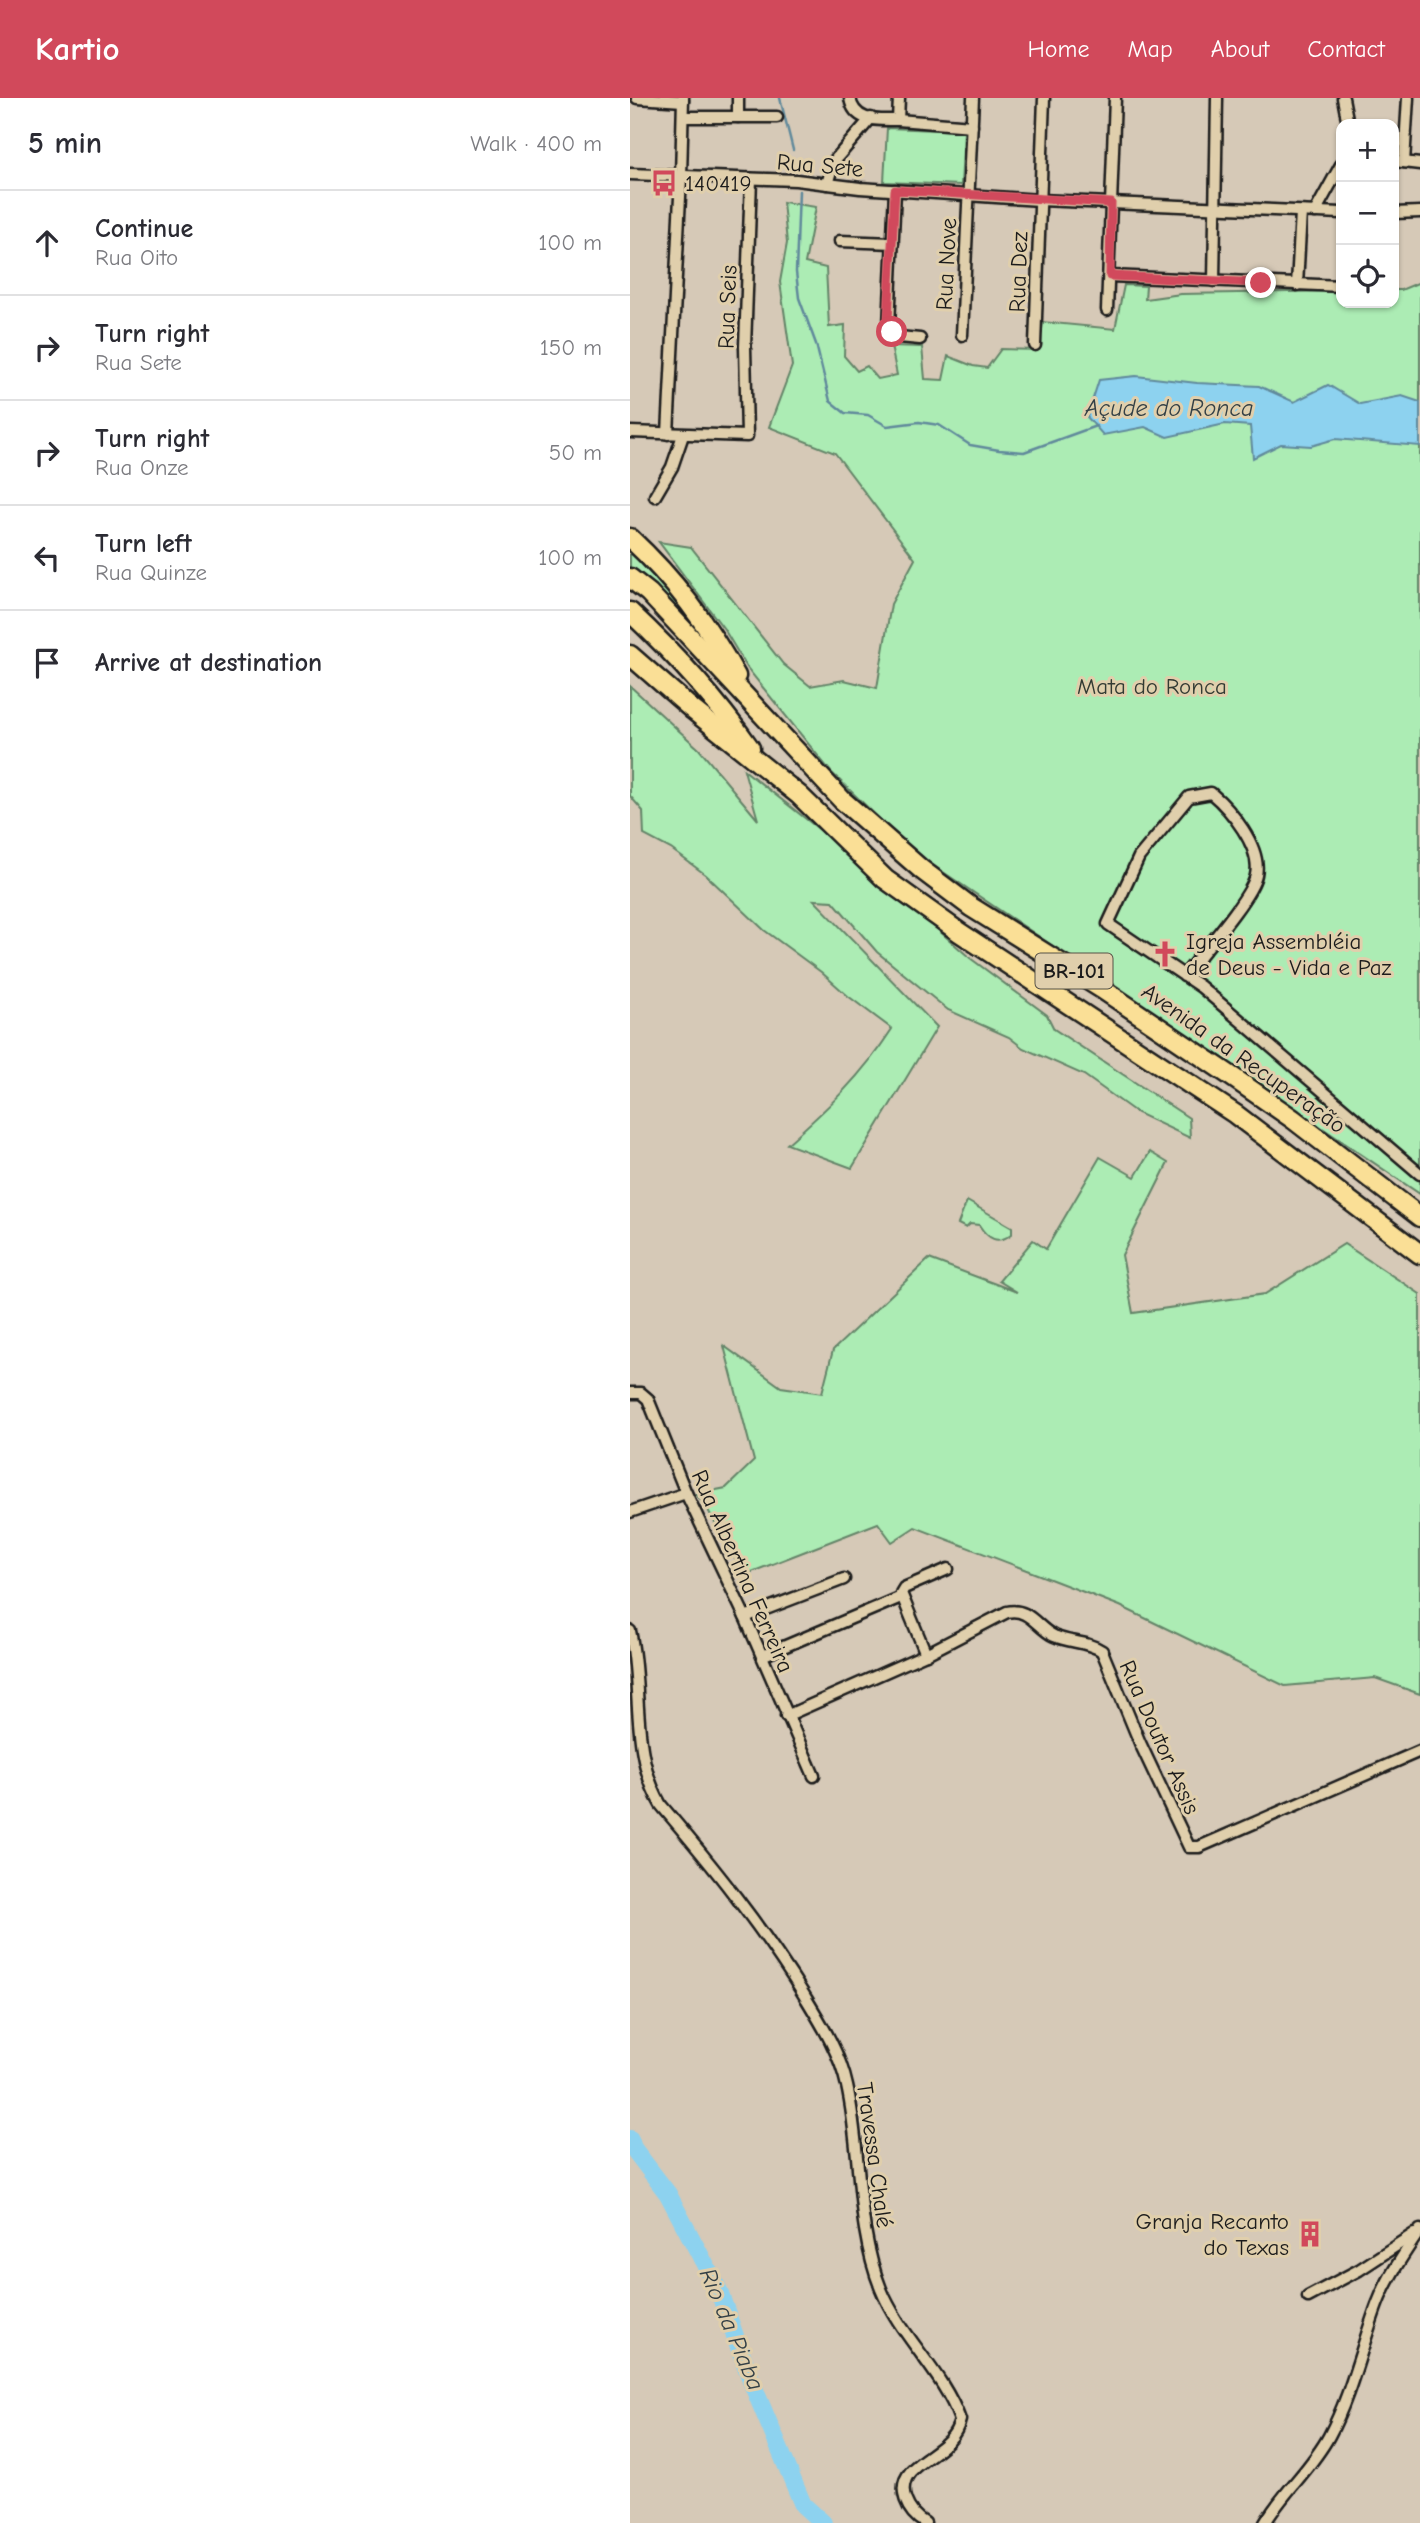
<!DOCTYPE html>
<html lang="en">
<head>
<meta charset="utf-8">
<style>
	body { margin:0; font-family:"Comic Neue",sans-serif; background:#f7f7f7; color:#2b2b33 }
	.controls { position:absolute; right:21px; top:21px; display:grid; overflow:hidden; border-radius:14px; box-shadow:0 2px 5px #0004 }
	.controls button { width:63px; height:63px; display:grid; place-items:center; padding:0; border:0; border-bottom:2px solid #e1e1e2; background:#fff; color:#2b2b33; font:35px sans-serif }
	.stop { position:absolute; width:21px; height:21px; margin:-16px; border:5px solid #d1495b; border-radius:50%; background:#fff }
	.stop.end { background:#d1495b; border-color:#fff; box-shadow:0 2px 7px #0008 }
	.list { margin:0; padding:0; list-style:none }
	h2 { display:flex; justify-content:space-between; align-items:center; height:91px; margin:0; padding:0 28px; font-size:30px }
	h2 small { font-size:23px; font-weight:400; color:#7c7c81 }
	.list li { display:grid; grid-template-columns:46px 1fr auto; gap:21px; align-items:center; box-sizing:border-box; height:105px; padding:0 28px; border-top:2px solid #e1e1e2 }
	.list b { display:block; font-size:26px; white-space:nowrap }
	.list p { margin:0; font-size:23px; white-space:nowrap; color:#7c7c81 }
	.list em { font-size:23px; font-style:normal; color:#7c7c81 }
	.icon { flex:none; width:38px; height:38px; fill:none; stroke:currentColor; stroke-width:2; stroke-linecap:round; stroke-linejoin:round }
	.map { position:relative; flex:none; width:790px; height:2425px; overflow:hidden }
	header { display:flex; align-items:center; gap:42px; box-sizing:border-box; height:98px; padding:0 35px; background:#d1495b; color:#fff }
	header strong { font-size:33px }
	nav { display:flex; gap:38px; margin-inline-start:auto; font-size:24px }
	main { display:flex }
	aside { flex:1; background:#fff }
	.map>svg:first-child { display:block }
</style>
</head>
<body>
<header>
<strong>Kartio</strong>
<nav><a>Home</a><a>Map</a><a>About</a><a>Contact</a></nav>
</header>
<main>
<aside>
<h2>5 min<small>Walk · 400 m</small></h2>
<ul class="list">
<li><svg class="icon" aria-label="ahead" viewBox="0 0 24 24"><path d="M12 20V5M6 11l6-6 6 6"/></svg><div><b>Continue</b><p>Rua Oito</p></div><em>100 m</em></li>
<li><svg class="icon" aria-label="right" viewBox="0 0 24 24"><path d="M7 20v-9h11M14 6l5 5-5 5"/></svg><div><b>Turn right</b><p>Rua Sete</p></div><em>150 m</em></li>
<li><svg class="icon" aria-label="right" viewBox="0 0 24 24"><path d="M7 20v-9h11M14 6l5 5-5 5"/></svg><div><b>Turn right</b><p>Rua Onze</p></div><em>50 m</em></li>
<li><svg class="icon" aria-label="left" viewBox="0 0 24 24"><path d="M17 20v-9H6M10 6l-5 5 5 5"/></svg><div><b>Turn left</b><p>Rua Quinze</p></div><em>100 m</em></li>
<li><svg class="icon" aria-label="arrive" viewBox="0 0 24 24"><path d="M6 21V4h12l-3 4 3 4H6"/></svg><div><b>Arrive at destination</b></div></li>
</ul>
</aside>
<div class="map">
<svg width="790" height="2425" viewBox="0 0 790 2425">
	<rect width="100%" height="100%" fill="#d6c9b7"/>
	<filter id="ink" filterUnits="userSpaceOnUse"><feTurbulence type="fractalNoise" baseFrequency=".0143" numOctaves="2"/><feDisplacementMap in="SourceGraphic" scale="14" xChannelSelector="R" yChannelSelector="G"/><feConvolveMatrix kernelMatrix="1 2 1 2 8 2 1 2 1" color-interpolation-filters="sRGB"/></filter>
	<g filter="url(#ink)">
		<g fill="#acecb4" stroke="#648468" stroke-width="2">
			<path d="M257,30L334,33L331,87L254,84Z"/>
			<path d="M153,104L186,109L175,165L196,170L199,229L215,227L214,258L227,273L237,268L248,281L267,277L261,248L292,249L295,281L313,282L318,258L343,268L357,270L371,251L409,252L413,224L485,231L494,187L516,188L515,201L551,196L711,193V205H764V192H771L790,184V1096L285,755L201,674L118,571L94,531L29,444L61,449L153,566L180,588L214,582L247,590L261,506L285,461L205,355L139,329L162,268L150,184L157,145Z"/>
			<path d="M0,446L44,488L91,561L0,474Z"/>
			<path d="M0,588L69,651L128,722L114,672L233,766L340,860L417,917L424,931L559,1020L560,1040L507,1015L454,977L393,950L379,939L318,912L247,854L203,803L184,802L307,929L222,1070L157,1046C199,1009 231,979 262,931L218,898L191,874L134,832L76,777L41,751L14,737L13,713L0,698Z"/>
			<path d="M520,1054L538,1065L492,1157L503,1215L635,1196L714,1146L790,1196V1596L745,1580L655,1588L490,1508L285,1429L262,1444L248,1425L114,1477L78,1412L66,1396L96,1390L124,1363L94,1248L151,1289L192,1295L203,1252L299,1161L387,1194L369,1183L403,1142L416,1151L470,1059L505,1079Z"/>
			<path d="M337,1103L382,1129V1136C367,1147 358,1141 349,1127L340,1126L336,1130L328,1126Z"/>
		</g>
		<path fill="#8dd2ef" stroke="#60899b" stroke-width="2" d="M506,278L567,285L629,288L664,304L698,287L730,306L772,298L790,304V348L705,341L681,348L651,346L623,360L620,328L595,326L537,339L515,329L473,337L457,319L469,282Z"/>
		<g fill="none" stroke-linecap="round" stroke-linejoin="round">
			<g stroke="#60899b" stroke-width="2.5">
				<path d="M150,0L163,52"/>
				<path d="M169,93L166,174L169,200L186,246L200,303L215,315L238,317L257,328L289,324L309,327L340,347L369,352L394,354L466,328"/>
			</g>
			<path stroke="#8dd2ef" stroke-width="18" d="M0,2041L3,2050L38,2096L88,2191L124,2290L173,2407L193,2425"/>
			<g stroke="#1c1c1c" stroke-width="15">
				<g id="street">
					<path d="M7,0L53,3"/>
					<path d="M220,0C224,25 248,22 268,22L269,0"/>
					<path d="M713,0L718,26"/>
					<path d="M53,19H147"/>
					<path d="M108,19V0"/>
					<path d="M268,22L342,28"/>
					<path d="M764,63L790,66"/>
					<path d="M774,64L778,0"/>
					<path d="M0,76L166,82L230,90L410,102L711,115"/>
					<path d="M197,86L204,63L241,20"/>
					<path d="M265,92L259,228L269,239L290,241"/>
					<path d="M685,114L711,67"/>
					<path d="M764,115L790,114"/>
					<path d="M210,143L263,145"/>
					<path d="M480,178L711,188"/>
					<path d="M584,183L587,0"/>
					<path d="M667,187L671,114"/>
					<path d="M477,212L485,0"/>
					<path d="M332,237L343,0"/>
					<path d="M405,247L414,0"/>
					<path d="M0,334L117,338L115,249L121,81"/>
					<path d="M38,336L51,79L53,0"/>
					<path d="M25,398L42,369L53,337"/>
					<path d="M554,878C570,857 622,799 626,777C632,749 600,711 581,695L559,699L509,759L478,826L571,889L790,1076"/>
					<path d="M0,1295H11L18,1301L56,1395L115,1519L184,1678"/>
					<path d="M0,1414L56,1395"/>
					<path d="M115,1519L214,1481"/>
					<path d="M0,1533C13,1591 0,1654 31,1707C83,1768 132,1829 174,1897C191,1925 210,1955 217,1988C232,2054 225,2127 251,2191C270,2238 313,2274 330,2322C324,2348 298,2355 281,2373C265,2391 278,2415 295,2425"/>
					<path d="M296,1556L271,1495L274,1490L318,1471"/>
					<path d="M132,1558L271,1499"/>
					<path d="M156,1618L296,1556L377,1514C399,1509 407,1530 424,1538C440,1545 457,1543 472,1553L510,1645L559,1749H569L790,1653"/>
					<path d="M678,2199L729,2172L784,2136"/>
					<path d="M635,2425C653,2394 682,2370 699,2338C721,2297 731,2250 747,2207C757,2180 774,2156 790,2132"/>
				</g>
			</g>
			<g stroke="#1c1c1c" stroke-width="23">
				<g id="highway">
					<path d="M0,440C45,482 77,525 106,578"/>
					<path d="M0,480L19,495L212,702L292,772L341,809L472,891L598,976L663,1021L790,1119"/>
					<path d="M0,514C45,556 85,600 120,650"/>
					<path d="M0,557L63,612L169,697L255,781L329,834L605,1016L790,1156"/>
				</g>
			</g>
			<use href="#street" stroke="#e0cfac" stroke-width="10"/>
			<use href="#highway" stroke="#fadf96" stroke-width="18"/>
		</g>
	</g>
	<g fill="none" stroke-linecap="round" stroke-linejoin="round" filter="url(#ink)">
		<path stroke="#d1495b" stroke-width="9" d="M262,234L258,223L265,92L481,105L480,178L631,185"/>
	</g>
	<defs>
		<g id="bus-bare" transform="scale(2.1)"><path d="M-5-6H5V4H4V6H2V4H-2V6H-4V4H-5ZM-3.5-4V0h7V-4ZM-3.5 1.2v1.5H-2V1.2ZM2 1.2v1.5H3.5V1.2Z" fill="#d1495b" stroke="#e0cfac" stroke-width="2.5" paint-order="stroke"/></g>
		<g id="church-bare" transform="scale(2.1)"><path d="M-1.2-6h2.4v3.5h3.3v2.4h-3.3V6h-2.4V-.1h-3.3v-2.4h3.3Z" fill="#d1495b" stroke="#e0cfac" stroke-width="2.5" paint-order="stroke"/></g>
		<g id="building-bare" transform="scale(2.1)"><path d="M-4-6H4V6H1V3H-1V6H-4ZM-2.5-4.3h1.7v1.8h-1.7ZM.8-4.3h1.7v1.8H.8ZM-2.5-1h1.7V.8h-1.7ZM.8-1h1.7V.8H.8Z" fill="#d1495b" stroke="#e0cfac" stroke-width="2.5" paint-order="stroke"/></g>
	</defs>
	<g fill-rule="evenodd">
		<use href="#bus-bare" x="34" y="85"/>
		<use href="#church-bare" x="535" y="856"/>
		<use href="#building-bare" x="680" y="2136"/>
	</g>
	<g text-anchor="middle" stroke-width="6" stroke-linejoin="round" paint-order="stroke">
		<rect fill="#e0cfac" stroke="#575247" stroke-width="2" x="405.5" y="855.5" width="77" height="35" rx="5"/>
		<g font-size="21" font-weight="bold" fill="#1c1c1c">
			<text x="444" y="880">BR-101</text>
		</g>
		<g font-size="23" fill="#1c1c1c" stroke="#e0cfac">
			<text transform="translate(190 67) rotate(5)" y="8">Rua Sete</text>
			<text transform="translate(316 166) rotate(-87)" y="8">Rua Nove</text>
			<text transform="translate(388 174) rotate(-88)" y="8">Rua Dez</text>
			<text transform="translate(97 209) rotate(-88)" y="8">Rua Seis</text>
			<text transform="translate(614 960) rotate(35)" y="8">Avenida da Recuperação</text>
			<text transform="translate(113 1473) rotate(66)" y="8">Rua Albertina Ferreira</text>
			<text transform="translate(530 1639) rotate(66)" y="8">Rua Doutor Assis</text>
			<text transform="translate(245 2057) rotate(82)" y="8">Travessa Chalé</text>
		</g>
		<g font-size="23" fill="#1c1c1c" stroke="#e0cfac" text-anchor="start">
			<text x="55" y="93">140419</text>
			<text x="556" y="851">Igreja Assembléia<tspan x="556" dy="26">de Deus - Vida e Paz</tspan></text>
			<text x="659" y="2131" text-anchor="end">Granja Recanto<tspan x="659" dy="26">do Texas</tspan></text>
		</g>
		<g font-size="23" fill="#323b33" stroke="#e0cfac">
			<text x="522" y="596">Mata do Ronca</text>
		</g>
		<g font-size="24" font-style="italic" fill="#334046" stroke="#e0cfac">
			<text x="539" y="318">Açude do Ronca</text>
			<text transform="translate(102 2231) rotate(67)" y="8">Rio da Piaba</text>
		</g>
	</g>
</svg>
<div class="controls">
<button>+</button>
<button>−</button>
<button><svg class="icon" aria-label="locate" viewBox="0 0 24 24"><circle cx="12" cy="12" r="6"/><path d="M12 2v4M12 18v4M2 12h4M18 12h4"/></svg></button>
</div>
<div class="stop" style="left:262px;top:234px"></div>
<div class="stop end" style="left:631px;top:185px"></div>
</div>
</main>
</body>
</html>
